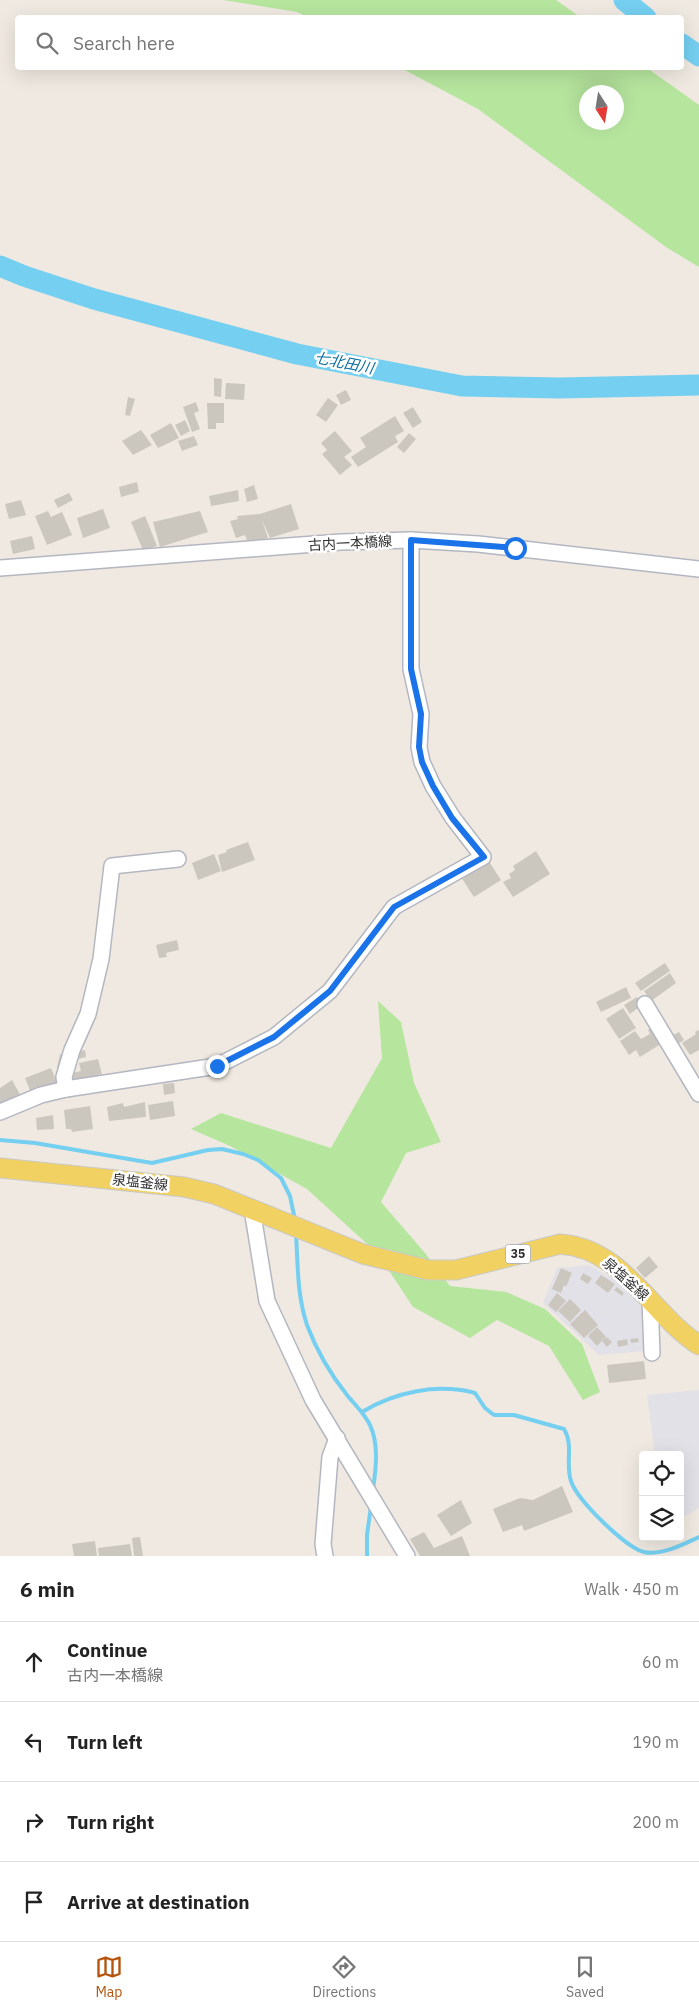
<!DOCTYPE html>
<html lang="en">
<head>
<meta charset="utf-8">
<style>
	body { margin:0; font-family:"IBM Plex Sans","Noto Sans JP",sans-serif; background:#f2f2f2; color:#222 }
	.controls { position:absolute; right:15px; bottom:15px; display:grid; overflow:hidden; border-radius:5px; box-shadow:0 5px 20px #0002 }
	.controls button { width:45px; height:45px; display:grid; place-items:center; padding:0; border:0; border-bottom:1px solid #e0e0e0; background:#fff; color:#222; font:25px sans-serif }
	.compass { position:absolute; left:579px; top:85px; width:45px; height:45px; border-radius:50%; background:#fff; box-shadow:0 5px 20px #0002; rotate:168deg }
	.stop { position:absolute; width:15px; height:15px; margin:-11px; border:4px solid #1a73e8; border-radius:50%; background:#fff }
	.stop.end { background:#1a73e8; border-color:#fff; box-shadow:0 1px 5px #0008 }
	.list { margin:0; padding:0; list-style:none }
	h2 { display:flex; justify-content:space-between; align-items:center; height:65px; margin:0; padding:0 20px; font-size:21px }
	h2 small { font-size:16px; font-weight:400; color:#767676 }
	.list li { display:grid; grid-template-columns:32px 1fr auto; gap:15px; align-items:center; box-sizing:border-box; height:80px; padding:0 20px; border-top:1px solid #e0e0e0 }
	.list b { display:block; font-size:19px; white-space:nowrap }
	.list p { margin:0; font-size:16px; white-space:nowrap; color:#767676 }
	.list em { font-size:16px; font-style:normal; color:#767676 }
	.icon { flex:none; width:28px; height:28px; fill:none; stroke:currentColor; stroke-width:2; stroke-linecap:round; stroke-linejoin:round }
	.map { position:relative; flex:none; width:699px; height:1556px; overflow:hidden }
	.search { position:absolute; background:#fff; box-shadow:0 5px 20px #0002; left:15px; right:15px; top:15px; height:55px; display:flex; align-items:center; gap:12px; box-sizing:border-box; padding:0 18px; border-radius:5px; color:#767676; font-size:19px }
	.sheet { height:385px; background:#fff }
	nav { display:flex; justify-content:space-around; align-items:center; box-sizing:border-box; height:70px; border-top:1px solid #e0e0e0; background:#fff; font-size:14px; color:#767676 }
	nav a { display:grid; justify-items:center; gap:2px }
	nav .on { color:#b45309 }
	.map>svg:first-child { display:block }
</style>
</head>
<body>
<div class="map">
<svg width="699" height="1556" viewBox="0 0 699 1556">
	<rect width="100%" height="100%" fill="#efe9e1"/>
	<g fill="#e3e1e8">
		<path d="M589,1265L629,1288L645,1303L644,1351L599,1355L543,1303L557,1268Z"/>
		<path d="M699,1390V1508L680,1519V1455H655L647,1395Z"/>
	</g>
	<g fill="#b6e59e" fill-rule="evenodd">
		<path d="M223,0H556L580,17H307L297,12Z"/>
		<path d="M401,68H647L699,105V267L666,247L478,109ZM616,92V122H586V92Z"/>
		<path d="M378,1001L401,1022L414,1083L441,1142L406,1153L381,1202L425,1253L450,1286L506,1292L545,1309L582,1344L600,1392L583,1400L549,1346L497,1320L470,1338L413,1307L378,1254L307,1189L230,1146L191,1129L221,1113L331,1148L382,1058Z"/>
	</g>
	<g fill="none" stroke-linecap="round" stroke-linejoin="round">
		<g stroke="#75cff0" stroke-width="4">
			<path d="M0,1140L35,1143L152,1163L208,1150L222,1149L243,1154L258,1160L281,1178L290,1196L295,1220"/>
			<path d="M296,1234C298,1266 297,1295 307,1325C316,1349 331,1375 347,1395C355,1405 364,1413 370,1425C379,1444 376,1469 373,1489"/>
			<path d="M362,1412C395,1392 437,1383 475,1393L485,1408L494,1415H514L564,1429C574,1445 565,1464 571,1481C576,1499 626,1548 644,1552C661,1556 684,1544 699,1537"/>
			<path d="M367,1556V1535L371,1506"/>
		</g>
		<g stroke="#75cff0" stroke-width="21">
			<path d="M624,0L646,18"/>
			<path d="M682,44L699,56"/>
			<path d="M0,266L24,276L94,299L297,354L462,386L559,388L699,385"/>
		</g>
	</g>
	<g fill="#cbc7bf">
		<path d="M214,378L222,379L221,397L214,396Z"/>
		<path d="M226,383L245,384L244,400L225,399Z"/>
		<path d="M346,390L351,400L341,405L336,395Z"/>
		<path d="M128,397L135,399L130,416L125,415Z"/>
		<path d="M328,398L338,405L326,422L316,415Z"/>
		<path d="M196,402L199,411L194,413L200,429L192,432L183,407Z"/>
		<path d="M207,403H224V423H216V429H208Z"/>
		<path d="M413,407L422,422L413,428L403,413Z"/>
		<path d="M395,416L404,431L395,436L398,442L358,467L351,457L366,447L360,438Z"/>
		<path d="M185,420L190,431L181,436L175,425Z"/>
		<path d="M171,423L179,438L158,448L150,435Z"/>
		<path d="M141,430L152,445L133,455L122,441Z"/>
		<path d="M335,431L352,451L344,457L352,465L340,475L322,454L327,450L321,443Z"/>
		<path d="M409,433L416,439L404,453L397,447Z"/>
		<path d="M194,436L198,445L182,451L178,441Z"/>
		<path d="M137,482L139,492L121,497L119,487Z"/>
		<path d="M254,485L258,499L247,502L244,489Z"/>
		<path d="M238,490L239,501L211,506L209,496Z"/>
		<path d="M69,493L73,500L58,508L54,500Z"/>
		<path d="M21,500L26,515L9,519L5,504Z"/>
		<path d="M291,504L299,529L270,538L262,520L268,538L248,543L245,535L236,538L230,521L238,519L237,516L260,514Z"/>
		<path d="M103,509L110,528L83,538L77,518Z"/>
		<path d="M48,511L51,517L62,512L72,535L47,545L35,516Z"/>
		<path d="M200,511L208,532L160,547L153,522Z"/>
		<path d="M145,516L157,546L143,550L131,522Z"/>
		<path d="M32,536L35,549L13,554L10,541Z"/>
		<path d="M248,842L255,860L222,872L218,855L227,852L226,850Z"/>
		<path d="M536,851L550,874L513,897L503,882L511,878L509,874L515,870L513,866Z"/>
		<path d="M214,854L221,871L198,880L192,863Z"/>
		<path d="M488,860L501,880L474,897L461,877Z"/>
		<path d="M177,940L179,950L166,953L167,957L159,958L156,945Z"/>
		<path d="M665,963L670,971L641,991L635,983Z"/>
		<path d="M670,973L676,983L651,1001L644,991Z"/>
		<path d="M626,987L631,998L601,1012L596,1002Z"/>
		<path d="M637,997L642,1005L630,1014L624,1005Z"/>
		<path d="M623,1008L636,1028L619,1039L606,1019Z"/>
		<path d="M655,1026L664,1042L640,1057L636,1050L629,1055L620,1041L635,1031L641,1039L650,1034L648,1030Z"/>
		<path d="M699,1030V1050L690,1055L682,1043L696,1034L695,1032Z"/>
		<path d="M679,1032L684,1040L675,1046L670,1037Z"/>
		<path d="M85,1050L86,1057L78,1059L77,1052Z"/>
		<path d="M60,1054L66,1055L63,1069L57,1068Z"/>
		<path d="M98,1059L102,1074L74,1080L72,1073L81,1071L79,1063Z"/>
		<path d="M51,1068L57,1083L31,1093L25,1078Z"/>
		<path d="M12,1080L22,1098L0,1108V1088Z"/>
		<path d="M174,1083L175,1093L164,1095L163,1084Z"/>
		<path d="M173,1101L175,1116L150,1120L148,1105Z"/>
		<path d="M145,1102L146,1117L109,1121L107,1107L123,1103L124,1107Z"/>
		<path d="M90,1106L93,1129L72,1132L71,1129H66L64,1110Z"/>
		<path d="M53,1115L54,1129L37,1130L36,1118Z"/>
		<path d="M649,1256L658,1267L645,1278L636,1268Z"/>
		<path d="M561,1268L572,1273L566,1287L564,1285L561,1293L552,1289Z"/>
		<path d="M583,1273L592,1278L588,1284L580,1279Z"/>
		<path d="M601,1275L615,1284L608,1293L595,1283Z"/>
		<path d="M617,1287L624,1293L622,1296L614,1290Z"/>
		<path d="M557,1293L566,1301L556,1312L548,1305Z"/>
		<path d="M570,1299L581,1310L570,1322L558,1311Z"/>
		<path d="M585,1310L598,1325L584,1338L570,1324Z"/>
		<path d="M597,1327L606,1337L597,1346L588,1336Z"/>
		<path d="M607,1337L612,1342L607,1347L602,1341Z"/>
		<path d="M638,1338L639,1342L631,1343L630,1339Z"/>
		<path d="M627,1339L628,1345L618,1347L617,1341Z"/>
		<path d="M644,1361L646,1379L609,1383L607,1365Z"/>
		<path d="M562,1486L573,1512L524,1531L522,1525L503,1532L493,1509L520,1498L533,1500Z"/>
		<path d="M461,1500L472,1523L451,1536L437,1515Z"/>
		<path d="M424,1532L434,1548L462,1536L470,1556H420L410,1539Z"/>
		<path d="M140,1537L143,1556H134L132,1538Z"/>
		<path d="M95,1541L97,1556H74L72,1544Z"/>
		<path d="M130,1544L132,1556H99L98,1548Z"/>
	</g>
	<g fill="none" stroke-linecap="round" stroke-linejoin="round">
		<g stroke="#b4b7c1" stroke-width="18">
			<g id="minor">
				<path d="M0,568L341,542L411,540L478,544L699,569"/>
				<path d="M645,1004L699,1094"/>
				<path d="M66,1089L64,1077L72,1050L88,1014L101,959L112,866L178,859"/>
				<path d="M0,1112L41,1095L66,1089L217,1066L274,1037L330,991L394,907L483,857L453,818L433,786L422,762L419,747L421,714L411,669V540"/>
				<path d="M252,1209L267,1301L313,1400L407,1556"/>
				<path d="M650,1300L652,1353"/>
				<path d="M325,1556L323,1544L330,1457L337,1438"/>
			</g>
		</g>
		<g stroke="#c9c9c9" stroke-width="21">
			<path id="major" d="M0,1168L184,1187L214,1194L363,1254L428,1270H456L560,1244C623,1248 651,1314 699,1345"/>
		</g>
		<use href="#minor" stroke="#fff" stroke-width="15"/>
		<use href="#major" stroke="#f2d163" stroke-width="19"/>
	</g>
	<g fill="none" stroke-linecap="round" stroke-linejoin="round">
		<path stroke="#1a73e8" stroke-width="6" d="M217,1066L274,1037L330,991L394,907L484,857L452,818L433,786L422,762L419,747L421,714L411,669V540L515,548"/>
	</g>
	<g text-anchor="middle" stroke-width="5" stroke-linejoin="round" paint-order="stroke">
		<rect fill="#fff" stroke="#6d6d6d" stroke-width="1" x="505.5" y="1244.5" width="25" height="19" rx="4"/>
		<g font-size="12" font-weight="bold" fill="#2e2e2e">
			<text x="518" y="1258">35</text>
		</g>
		<g font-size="14" fill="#2e2e2e" stroke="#fff">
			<text transform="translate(350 543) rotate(-3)" y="5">古内一本橋線</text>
			<text transform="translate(140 1182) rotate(6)" y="5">泉塩釜線</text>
			<text transform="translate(626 1279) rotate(42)" y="5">泉塩釜線</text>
		</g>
		<g font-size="15" font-style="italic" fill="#0d6fa3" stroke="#fff">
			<text transform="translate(344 363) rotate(11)" y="5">七北田川</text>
		</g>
	</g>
</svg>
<div class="controls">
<button><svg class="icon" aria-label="locate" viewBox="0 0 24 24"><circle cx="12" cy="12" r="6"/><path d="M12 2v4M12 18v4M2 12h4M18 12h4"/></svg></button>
<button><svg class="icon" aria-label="layers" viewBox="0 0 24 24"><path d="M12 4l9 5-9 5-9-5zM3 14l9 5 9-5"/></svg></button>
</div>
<svg class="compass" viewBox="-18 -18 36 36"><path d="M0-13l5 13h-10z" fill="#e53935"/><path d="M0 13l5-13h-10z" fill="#767676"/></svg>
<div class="stop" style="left:515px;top:548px"></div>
<div class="stop end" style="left:217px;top:1066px"></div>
<div class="search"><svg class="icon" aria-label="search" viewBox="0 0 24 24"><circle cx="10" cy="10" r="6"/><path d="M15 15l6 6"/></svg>Search here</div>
</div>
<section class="sheet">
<h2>6 min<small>Walk · 450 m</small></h2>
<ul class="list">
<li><svg class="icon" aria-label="ahead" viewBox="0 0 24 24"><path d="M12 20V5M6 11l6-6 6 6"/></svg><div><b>Continue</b><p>古内一本橋線</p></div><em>60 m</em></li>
<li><svg class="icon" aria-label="left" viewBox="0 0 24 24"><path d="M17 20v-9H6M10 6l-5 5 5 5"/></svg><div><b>Turn left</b></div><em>190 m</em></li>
<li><svg class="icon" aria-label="right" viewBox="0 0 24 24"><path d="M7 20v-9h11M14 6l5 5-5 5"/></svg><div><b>Turn right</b></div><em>200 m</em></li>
<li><svg class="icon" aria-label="arrive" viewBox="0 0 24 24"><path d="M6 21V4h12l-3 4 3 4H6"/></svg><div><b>Arrive at destination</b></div></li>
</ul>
</section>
<nav>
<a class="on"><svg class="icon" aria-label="map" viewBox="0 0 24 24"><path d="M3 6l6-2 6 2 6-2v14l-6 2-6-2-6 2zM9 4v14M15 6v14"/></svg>Map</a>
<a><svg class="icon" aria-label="directions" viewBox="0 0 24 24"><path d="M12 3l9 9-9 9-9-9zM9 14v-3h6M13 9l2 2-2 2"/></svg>Directions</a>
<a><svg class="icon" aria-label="saved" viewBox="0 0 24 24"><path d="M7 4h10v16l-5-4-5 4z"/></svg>Saved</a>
</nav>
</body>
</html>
